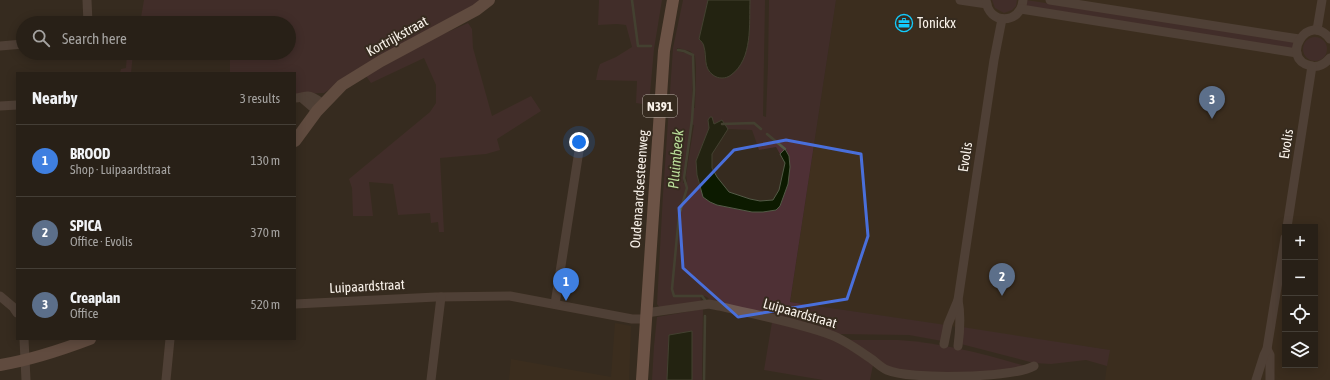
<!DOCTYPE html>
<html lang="en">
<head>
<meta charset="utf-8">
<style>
	body { margin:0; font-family:"Asap Condensed",sans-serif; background:#302820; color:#f1f3f6 }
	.controls { position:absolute; right:12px; bottom:12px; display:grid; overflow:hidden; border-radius:0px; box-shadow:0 2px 10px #0003 }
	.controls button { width:36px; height:36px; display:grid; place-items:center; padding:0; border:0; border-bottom:1px solid #443e36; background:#282017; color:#f1f3f6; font:20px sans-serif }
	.you { position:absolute; left:579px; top:142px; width:14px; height:14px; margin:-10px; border:3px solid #fff; border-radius:50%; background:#1a73e8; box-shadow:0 0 0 6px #1a73e833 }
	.badge { display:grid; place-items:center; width:26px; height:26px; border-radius:50%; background:#13cafb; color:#fff; font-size:13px; font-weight:700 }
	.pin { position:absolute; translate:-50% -33px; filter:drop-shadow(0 1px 2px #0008) }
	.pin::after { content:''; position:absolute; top:21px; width:14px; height:12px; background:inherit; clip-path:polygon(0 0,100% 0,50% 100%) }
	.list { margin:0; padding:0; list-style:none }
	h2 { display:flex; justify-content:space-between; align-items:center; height:52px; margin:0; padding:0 16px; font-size:17px }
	h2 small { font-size:13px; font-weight:400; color:#a5a3a1 }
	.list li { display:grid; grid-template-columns:26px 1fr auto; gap:12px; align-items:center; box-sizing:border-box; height:72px; padding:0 16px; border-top:1px solid #443e36 }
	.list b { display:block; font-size:15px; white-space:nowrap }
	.list p { margin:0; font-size:13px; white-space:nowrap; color:#a5a3a1 }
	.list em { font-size:13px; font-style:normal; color:#a5a3a1 }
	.icon { flex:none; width:22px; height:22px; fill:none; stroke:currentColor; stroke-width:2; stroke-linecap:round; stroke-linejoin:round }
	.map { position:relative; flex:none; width:1330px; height:380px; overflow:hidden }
	.search { position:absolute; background:#282017; box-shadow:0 2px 10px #0003; left:16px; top:16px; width:280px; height:44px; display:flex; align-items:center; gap:10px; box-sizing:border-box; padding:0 14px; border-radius:22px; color:#a5a3a1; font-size:15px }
	.panel { position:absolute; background:#282017; box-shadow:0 2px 10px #0003; left:16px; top:72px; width:280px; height:268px; border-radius:0px }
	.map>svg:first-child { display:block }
</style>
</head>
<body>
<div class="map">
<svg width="1330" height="380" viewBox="0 0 1330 380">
	<rect width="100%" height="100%" fill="#362b1f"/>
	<g fill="#40301e" fill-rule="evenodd">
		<path d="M836,0H1330V380H1105L1109,350L790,302ZM1285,227H1315V365H1285Z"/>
		<path d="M615,323L631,326L629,380H509L511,359L611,377Z"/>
	</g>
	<g fill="#4e3035" fill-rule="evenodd">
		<path d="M144,0H485L374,61L324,93L295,94V73H230V53H289V23H140Z"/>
		<path d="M599,0H662L654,49L649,105L636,103L637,81L596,80L598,70L600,64L616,57L632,47L626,25L617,24L598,25Z"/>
		<path d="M683,0H708L700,39L704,45L705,61L749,39L750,0H765L763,116L766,117L768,65L769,0H836L790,302L946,325L942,341L909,335L837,334L711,301L707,297L700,295L701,303L660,308L657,304L663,194L673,48ZM677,48L690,51L695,56L696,67L695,108H692L693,60L691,54L677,51ZM708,120L713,124L722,120L728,129L752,130L759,150L776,147L780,154L786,149C794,169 787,187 780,206L731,207L717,205L696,161L709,128ZM691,124L694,125L686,175L687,182L683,183Z"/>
		<path d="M992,0H1017L1016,6L1012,10L1004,13L995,8Z"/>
		<path d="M1026,0L1295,41L1293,49L1025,7Z"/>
		<path d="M468,23L472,29L473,48L492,116L531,96L541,111L497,139L500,150L486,154L440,158L444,232H439L438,222L431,223L430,213L398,215L393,184L369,182L373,216H353L352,188L349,179L430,112L436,103V85L424,58L371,83L366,76L434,38Z"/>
		<circle cx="1315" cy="49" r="12"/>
		<path d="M127,53H133L131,73H120L121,69L126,68Z"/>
		<path d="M703,309L702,380H692V332L669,335L667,380H652L654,346L657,317Z"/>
		<path d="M772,322L815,332L838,341L873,365L870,380H823L764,370Z"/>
		<path d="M962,327L1110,350L1107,366L1086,360L1051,364L1034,363L961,344Z"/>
		<path d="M846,340C863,340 881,340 898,340C943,343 986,354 1028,367L959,374L895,371Z"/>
	</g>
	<g fill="#0c1a00" stroke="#535a46">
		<path d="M708,0H750C749,24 753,59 731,75C726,79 718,79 713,75C703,68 707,56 704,47C704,44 701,41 699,39Z"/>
		<path d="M710,117H712L714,124L722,120L728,129L712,154V168L717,177L729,192L750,199L760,201L773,200L779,190L785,163L780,154L785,149L789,156L790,167L788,184L780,206L776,210L763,212H752L717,205L710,202L703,197L697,175L696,161L709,128L708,120Z"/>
		<path d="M692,331V380H667L669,335Z"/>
	</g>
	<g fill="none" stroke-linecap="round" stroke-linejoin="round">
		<g stroke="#535a46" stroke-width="2.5">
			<path d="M632,0L638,46H651"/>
			<path d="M678,50L684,51L693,55L694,90L692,120L684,178L687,188L679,215L672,289L674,296H702L705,300"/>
			<path d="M722,124L754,123L761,129"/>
			<path d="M767,134L785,149"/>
			<path d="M704,380L705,316"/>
		</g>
		<g stroke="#6e5952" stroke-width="9">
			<path d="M87,0L88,23"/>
			<path d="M960,0L987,4"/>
			<path d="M986,0C988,25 1021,25 1023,0"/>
			<path d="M1050,0L1299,39"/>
			<path d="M1021,9L1297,53"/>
			<path d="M1317,30L1322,0"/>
			<path d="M1330,39C1309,10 1278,59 1311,66C1319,68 1325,64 1330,58"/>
			<path d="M0,46L23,44"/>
			<path d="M295,98C300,98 304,96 308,96C313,96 319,101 323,104"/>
			<path d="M302,98L317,111"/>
			<path d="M0,106L17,105"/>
			<path d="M1287,227L1312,66"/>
			<path d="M0,296L13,307L17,313"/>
			<path d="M958,300C961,315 960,331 958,346"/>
			<path d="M295,304L436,297L510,296L632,319H645"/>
			<path d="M555,304L581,138"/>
			<path d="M646,313L709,304L719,306C755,315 796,322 831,335C842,339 857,349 867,356C874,360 880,367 887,370C909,380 1012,378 1034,366"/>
			<path d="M24,339L26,380"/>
			<path d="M944,344L948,324L958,300L994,60L1002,19"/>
			<path d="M1267,349L1270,355V380"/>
			<path d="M166,380L170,339"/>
			<path d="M431,380L441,297"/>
			<path d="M1256,380L1264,355L1267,349L1285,238"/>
		</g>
		<g stroke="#927166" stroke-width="12">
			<path d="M295,141L317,111L342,85L381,61L476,10L489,0"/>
			<path d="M0,365C31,360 61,350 90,339"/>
		</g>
		<path stroke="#ae8375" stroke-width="12" d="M642,380L664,51L673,0"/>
	</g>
	<path d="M0 0H1330V380H0ZM786,140L861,154L868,236L847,299L738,317L683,268L679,208L734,150Z" fill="#362b1f" fill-opacity=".55" fill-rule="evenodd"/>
	<path fill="none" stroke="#496fdb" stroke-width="3" stroke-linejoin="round" d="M786,140L861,154L868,236L847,299L738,317L683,268L679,208L734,150Z"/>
	<defs>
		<g id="office-ring" transform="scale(0.9)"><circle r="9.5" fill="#362b1f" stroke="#13cafb" stroke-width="1.5"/><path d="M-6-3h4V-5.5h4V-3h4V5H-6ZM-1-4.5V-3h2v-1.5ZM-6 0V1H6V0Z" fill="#13cafb"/></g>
	</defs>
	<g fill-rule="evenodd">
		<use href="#office-ring" x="904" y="23"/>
	</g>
	<g text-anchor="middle" stroke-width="4" stroke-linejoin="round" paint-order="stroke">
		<rect fill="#362b1f" stroke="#beb6ac" stroke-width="1" x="643" y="95" width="34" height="22" rx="3"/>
		<g font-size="13" font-weight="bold" fill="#f8f1e9">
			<text x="660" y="111">N391</text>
		</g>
		<g font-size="14" fill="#f8f1e9" stroke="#362b1f" text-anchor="start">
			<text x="917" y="28">Tonickx</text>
		</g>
		<g font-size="14" fill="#f8f1e9" stroke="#362b1f">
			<text transform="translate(397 36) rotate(-29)" y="5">Kortrijkstraat</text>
			<text transform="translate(1286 144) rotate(-81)" y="5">Evolis</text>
			<text transform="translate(965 157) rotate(-81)" y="5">Evolis</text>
			<text transform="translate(639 189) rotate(-86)" y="5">Oudenaardsesteenweg</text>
			<text transform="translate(367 286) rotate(-3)" y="5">Luipaardstraat</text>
			<text transform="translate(800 313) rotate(16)" y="5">Luipaardstraat</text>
		</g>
		<g font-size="15" font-style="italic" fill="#b8dc98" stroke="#362b1f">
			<text transform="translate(676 159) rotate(-85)" y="5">Pluimbeek</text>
		</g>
	</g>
</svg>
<div class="controls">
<button>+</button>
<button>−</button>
<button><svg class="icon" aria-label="locate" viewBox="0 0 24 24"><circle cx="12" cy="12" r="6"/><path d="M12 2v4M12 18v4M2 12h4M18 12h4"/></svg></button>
<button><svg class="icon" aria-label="layers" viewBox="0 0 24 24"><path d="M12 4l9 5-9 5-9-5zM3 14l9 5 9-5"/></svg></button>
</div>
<div class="you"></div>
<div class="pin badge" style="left:566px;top:301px;background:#3f7fe0">1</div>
<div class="pin badge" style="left:1002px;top:296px;background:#5c6f8a">2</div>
<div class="pin badge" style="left:1212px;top:119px;background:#5c6f8a">3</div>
<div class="search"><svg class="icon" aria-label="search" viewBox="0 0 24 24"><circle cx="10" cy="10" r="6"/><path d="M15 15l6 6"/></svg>Search here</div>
<section class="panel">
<h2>Nearby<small>3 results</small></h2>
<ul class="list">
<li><span class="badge" style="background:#3f7fe0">1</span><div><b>BROOD</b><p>Shop · Luipaardstraat</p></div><em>130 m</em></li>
<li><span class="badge" style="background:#5c6f8a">2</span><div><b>SPICA</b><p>Office · Evolis</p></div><em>370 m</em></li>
<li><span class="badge" style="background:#5c6f8a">3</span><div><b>Creaplan</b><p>Office</p></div><em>520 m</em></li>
</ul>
</section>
</div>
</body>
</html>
